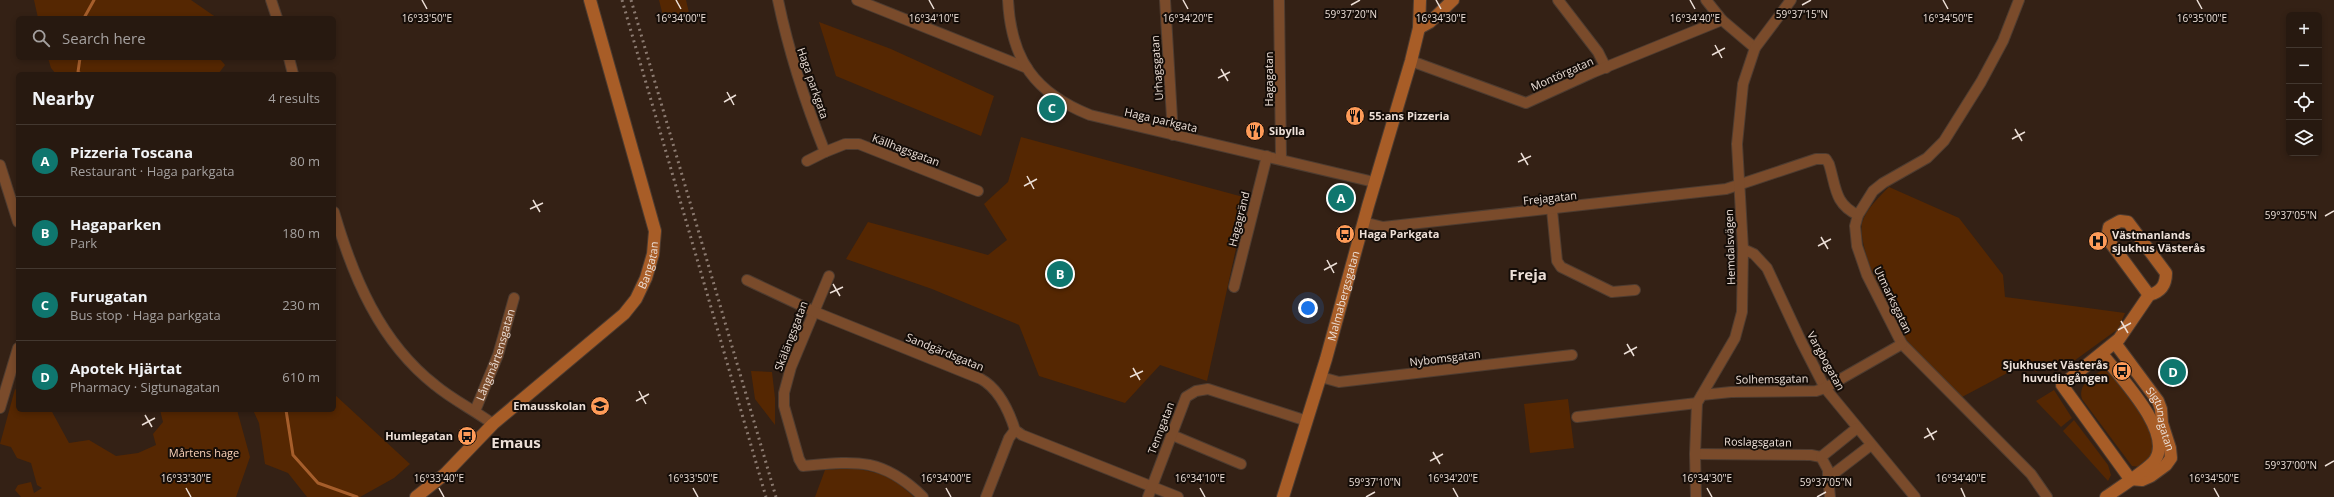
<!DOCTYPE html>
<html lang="en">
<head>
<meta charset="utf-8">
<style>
	body { margin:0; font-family:"Open Sans",sans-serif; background:#33261e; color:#f1f3f6 }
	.controls { position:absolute; right:12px; top:12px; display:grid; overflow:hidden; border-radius:6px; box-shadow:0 2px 6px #0003 }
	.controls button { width:36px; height:36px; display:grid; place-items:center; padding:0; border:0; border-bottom:1px solid #433830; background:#271910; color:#f1f3f6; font:20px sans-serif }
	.you { position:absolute; left:1308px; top:308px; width:14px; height:14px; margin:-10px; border:3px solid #fff; border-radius:50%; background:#1a73e8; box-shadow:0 0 0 6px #1a73e833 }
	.badge { display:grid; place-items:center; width:26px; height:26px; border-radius:50%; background:#0f766e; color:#fff; font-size:13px; font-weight:700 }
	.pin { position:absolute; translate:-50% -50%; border:2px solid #fff; box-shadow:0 1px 4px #0006 }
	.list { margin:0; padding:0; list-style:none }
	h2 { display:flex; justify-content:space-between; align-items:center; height:52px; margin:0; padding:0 16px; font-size:17px }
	h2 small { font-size:13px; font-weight:400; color:#a4a09f }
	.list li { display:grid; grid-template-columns:26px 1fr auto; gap:12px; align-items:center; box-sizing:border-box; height:72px; padding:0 16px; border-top:1px solid #433830 }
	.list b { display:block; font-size:15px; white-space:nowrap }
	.list p { margin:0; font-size:13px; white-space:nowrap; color:#a4a09f }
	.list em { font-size:13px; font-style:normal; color:#a4a09f }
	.icon { flex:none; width:22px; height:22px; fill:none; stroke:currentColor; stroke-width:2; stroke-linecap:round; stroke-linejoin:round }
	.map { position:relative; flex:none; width:2334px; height:497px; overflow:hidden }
	.search { position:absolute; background:#271910; box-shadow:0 2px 6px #0003; left:16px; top:16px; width:320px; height:44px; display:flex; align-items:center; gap:10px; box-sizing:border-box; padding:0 14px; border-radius:6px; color:#a4a09f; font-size:15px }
	.panel { position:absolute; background:#271910; box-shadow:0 2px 6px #0003; left:16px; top:72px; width:320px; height:340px; border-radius:6px }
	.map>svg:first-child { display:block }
</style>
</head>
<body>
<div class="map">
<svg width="2334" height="497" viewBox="0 0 2334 497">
	<rect width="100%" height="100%" fill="#342115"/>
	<g fill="#552702">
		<path d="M34,0H191L217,18H38Z"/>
		<path d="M659,0H686L689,13L664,20Z"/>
		<path d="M819,22L891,49L994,96L981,136L836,76Z"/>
		<path d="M48,58H219L225,65L219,73L221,74H56L51,68Z"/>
		<path d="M1021,137L1247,198L1207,381L1160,365L1125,403L1039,376L1019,325L932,289L846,259L868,222L988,255L1007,240L984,204L1008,182Z"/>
		<path d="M1889,187L1959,218L2003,275L2005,297L2125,313L2118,329L2067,366L2055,360L2036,372L2026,363L1962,397C1945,381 1925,365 1910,346C1893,325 1857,249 1862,223C1866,209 1880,196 1889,187Z"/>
		<path d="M2102,370H2105L2111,375C2124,393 2161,433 2152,456C2150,460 2144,464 2141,467L2132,466L2082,399C2078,384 2091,378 2102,370Z"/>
		<path d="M751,371L772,372L775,398V425L755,399Z"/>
		<path d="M15,389L18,391V410H51L69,443L89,440L116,456L138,453L156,445L153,434L163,422L160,410H237L250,457L236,497H21L15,490L18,485L31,482L34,493L42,488L37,485L31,463L17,458L11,447L0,444Z"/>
		<path d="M2054,390L2072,418L2061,427L2036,401Z"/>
		<path d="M334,394L410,464L394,478L360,497H307L288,473L265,464L259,423L253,410H334Z"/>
		<path d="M1568,399L1574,448L1530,453L1524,404Z"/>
		<path d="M2074,420L2108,465L2111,475L2108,481L2063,431Z"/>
		<path d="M855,468L890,476L914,497H815L825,470Z"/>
	</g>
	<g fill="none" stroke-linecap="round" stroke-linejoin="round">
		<g stroke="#a65e2b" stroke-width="3">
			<path d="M84,18L94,0"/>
			<path d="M80,58L78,72L81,74"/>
			<path d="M286,410L293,455L318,483L357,497"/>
		</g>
		<g stroke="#4e3c30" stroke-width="12">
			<g id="street">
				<path d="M271,0L277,18"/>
				<path d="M778,0C789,53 805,102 825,152L807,161"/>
				<path d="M857,0L1027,68"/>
				<path d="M1008,0C1011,60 1035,93 1090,115L1374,182"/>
				<path d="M1165,0L1173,135"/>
				<path d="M1279,0L1281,158"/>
				<path d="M1558,0L1598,52L1606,68"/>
				<path d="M1706,0L1722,20L1755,48"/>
				<path d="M2019,0L2003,41L1981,82L1944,141L1927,158L1883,183L1873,191L1858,215L1855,226L1857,246L1867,275L1902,344L2031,474L2047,497"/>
				<path d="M289,58L293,74"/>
				<path d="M1411,61L1526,103L1594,72L1722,20"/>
				<path d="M825,152L845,144H859L978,191"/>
				<path d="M0,165L18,222"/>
				<path d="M1552,210L1557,261L1561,267L1612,292L1635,290"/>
				<path d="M334,212C353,277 380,342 435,385C453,400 474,410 493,424"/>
				<path d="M1363,222L1383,227L1726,189L1816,159H1826L1829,164C1836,186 1834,204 1858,215"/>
				<path d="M1743,249L1754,254L1767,268L1801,341L1825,388L1915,497"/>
				<path d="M829,276L791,367L784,393V406L799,459L803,466C856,461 882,457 923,497"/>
				<path d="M747,280L815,312L981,379C999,389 1009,411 1015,430L1022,435L1178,497"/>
				<path d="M1234,287L1267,156"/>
				<path d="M1321,377L1339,382L1572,355"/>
				<path d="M1702,395L1731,392L1816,391L1825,388L1902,344"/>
				<path d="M0,408L18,348"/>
				<path id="s1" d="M475,411L498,355L514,298"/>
				<path d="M1577,417L1697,403"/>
				<path d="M1172,435L1241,464"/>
				<path d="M1695,454L1811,455L1821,457L1828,470V478L1871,445"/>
				<path d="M1821,457L1857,428"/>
				<path d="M1828,478L1830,497"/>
				<path d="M986,497L1009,438L1015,430"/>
				<path d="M1148,497L1186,397L1196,391L1208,389L1307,421"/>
				<path d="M1696,497L1695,454L1697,403L1735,338L1742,312L1743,249L1737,144L1743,84L1755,48L1791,0"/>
			</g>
		</g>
		<g stroke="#4e3c30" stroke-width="14">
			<g id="secondary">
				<path d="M1419,28L1430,22L1453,0"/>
				<path d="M2120,221L2128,222L2166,273C2166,285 2161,292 2149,295L2107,238L2109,227Z"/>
				<path id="s2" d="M2115,343L2158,401L2161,409L2162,423L2170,448L2171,458L2166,465L2151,476L2142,480L2130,479L2062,385L2119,339L2149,295"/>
				<path d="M2102,354C2119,376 2174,432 2155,460C2150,468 2116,490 2106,497"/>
				<path id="s3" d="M416,497L445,474L493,424L624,314L636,299L646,278L653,254L655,231L590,0"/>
				<path id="s4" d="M1283,497L1326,359L1368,206L1411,61L1419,28L1420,0"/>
			</g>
		</g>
		<use href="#street" stroke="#7a4b2b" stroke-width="10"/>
		<use href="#secondary" stroke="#a85d27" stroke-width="12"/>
		<g stroke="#8b7a70" stroke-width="3" stroke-dasharray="2 4" stroke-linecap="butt">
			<path d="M622,0L766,497"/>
			<path d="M631,0L776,497"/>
		</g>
	</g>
	<path fill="none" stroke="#ecdfd7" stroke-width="1.5" d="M422,0L427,9M676,0L681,9M929,0L934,9M1183,0L1188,9M1436,0L1441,9M1690,0L1695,9M1943,0L1948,9M2197,0L2202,9M1351,5L1360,0M1802,5L1811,0M1715,45L1722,58M1712,55L1725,48M1221,69L1228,81M1218,78L1230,72M727,92L734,105M724,102L736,95M2015,129L2022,141M2012,139L2025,132M1521,153L1528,165M1518,162L1531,156M1027,176L1034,189M1024,186L1037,179M533,200L540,212M530,209L543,203M2325,216L2334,211M1821,237L1828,249M1818,246L1831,239M1327,260L1334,273M1324,270L1337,263M833,284L840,296M830,293L843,287M2121,321L2128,333M2118,330L2131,323M1627,344L1634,356M1624,354L1637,347M1133,368L1140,380M1130,377L1143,371M639,391L646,404M636,401L649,394M145,415L152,427M142,425L155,418M1927,428L1934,440M1924,438L1937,431M1433,452L1440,464M1430,461L1443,454M2325,466L2334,461M186,488L191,497M439,488L444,497M693,488L698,497M946,488L951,497M1200,488L1205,497M1453,488L1458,497M1707,488L1712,497M1961,488L1965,497M2214,488L2219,497M1366,497L1375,492M1817,497L1826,492"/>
	<defs>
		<g id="restaurant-disc" transform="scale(1)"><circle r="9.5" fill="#fe9b58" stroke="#150d08"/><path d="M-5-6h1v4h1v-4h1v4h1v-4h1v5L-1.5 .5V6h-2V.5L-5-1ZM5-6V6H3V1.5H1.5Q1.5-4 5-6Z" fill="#111"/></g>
		<g id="bus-disc" transform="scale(1)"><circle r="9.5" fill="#fe9b58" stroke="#150d08"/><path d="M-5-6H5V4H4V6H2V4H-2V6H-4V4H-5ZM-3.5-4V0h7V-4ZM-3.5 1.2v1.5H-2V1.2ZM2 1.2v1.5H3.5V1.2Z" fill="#111"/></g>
		<g id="hospital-disc" transform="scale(1)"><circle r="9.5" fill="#fe9b58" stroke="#150d08"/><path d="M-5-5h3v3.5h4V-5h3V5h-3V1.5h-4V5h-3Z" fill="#111"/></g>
		<g id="school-disc" transform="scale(1)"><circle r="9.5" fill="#fe9b58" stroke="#150d08"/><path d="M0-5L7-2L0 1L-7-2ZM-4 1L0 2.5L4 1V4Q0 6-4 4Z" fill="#111"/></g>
	</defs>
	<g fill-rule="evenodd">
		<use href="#restaurant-disc" x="1355" y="116"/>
		<use href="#restaurant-disc" x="1255" y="131"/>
		<use href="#bus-disc" x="1345" y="234"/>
		<use href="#hospital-disc" x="2098" y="241"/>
		<use href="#bus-disc" x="2122" y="371"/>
		<use href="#school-disc" x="600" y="406"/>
		<use href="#bus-disc" x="467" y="436"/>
	</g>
	<g text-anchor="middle" stroke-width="4" stroke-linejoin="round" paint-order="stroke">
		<g font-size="11" fill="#ecdfd7" stroke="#150d08">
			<text transform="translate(1157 68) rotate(-94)" y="4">Urhagsgatan</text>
			<text transform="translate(1562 74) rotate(-24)" y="4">Montörgatan</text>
			<text transform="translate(1269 79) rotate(-90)" y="4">Hagagatan</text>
			<text transform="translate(813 83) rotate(71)" y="4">Haga parkgata</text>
			<text transform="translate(1161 120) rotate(13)" y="4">Haga parkgata</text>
			<text transform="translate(906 150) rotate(21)" y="4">Källhagsgatan</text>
			<text transform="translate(1550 198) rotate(-6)" y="4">Frejagatan</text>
			<text transform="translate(1239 219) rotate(-76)" y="4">Hagagränd</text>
			<text transform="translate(1730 247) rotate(-92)" y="4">Hemdalsvägen</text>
			<text dy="4" stroke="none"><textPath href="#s3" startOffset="333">Bangatan</textPath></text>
			<text dy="4" stroke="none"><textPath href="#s4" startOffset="210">Malmabergsgatan</textPath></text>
			<text transform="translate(1893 300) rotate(64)" y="4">Utmarksgatan</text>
			<text transform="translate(791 336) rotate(-69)" y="4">Skälängsgatan</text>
			<text transform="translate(945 352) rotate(22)" y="4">Sandgärdsgatan</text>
			<text dy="4" stroke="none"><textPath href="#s1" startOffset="60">Långmårtensgatan</textPath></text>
			<text transform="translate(1445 358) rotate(-7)" y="4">Nybomsgatan</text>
			<text transform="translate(1826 361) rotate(61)" y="4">Vargbogatan</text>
			<text transform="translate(1772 379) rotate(-1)" y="4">Solhemsgatan</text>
			<text dy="4" stroke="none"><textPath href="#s2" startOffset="90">Sigtunagatan</textPath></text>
			<text transform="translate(1161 428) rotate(-69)" y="4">Tenngatan</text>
			<text transform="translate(1758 442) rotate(1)" y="4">Roslagsgatan</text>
		</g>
		<g font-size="11" font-weight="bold" fill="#ecdfd7" stroke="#150d08" text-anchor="start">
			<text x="1369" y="120">55:ans Pizzeria</text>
			<text x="1269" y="135">Sibylla</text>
			<text x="1359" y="238">Haga Parkgata</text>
			<text x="2112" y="239">Västmanlands<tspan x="2112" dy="13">sjukhus Västerås</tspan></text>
			<text x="2108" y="369" text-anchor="end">Sjukhuset Västerås<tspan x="2108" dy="13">huvudingången</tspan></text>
			<text x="586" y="410" text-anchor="end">Emausskolan</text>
			<text x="453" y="440" text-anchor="end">Humlegatan</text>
		</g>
		<g font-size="11" fill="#fdd4bb" stroke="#150d08">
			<text x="204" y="457">Mårtens hage</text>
		</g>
		<g font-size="15" font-weight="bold" fill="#ecdfd7" stroke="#150d08">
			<text x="1528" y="280">Freja</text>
			<text x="516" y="448">Emaus</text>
		</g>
	</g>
	<g font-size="10" text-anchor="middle" fill="#ecdfd7" stroke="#150d08" stroke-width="4" stroke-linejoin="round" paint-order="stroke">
		<text x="1351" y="18">59°37'20"N</text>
		<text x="1802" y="18">59°37'15"N</text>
		<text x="427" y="22">16°33'50"E</text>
		<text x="681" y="22">16°34'00"E</text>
		<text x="934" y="22">16°34'10"E</text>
		<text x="1188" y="22">16°34'20"E</text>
		<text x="1441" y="22">16°34'30"E</text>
		<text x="1695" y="22">16°34'40"E</text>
		<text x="1948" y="22">16°34'50"E</text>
		<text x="2202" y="22">16°35'00"E</text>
		<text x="2291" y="219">59°37'05"N</text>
		<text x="2291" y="469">59°37'00"N</text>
		<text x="186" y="482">16°33'30"E</text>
		<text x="439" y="482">16°33'40"E</text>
		<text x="693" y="482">16°33'50"E</text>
		<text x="946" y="482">16°34'00"E</text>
		<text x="1200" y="482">16°34'10"E</text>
		<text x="1453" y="482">16°34'20"E</text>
		<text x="1707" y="482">16°34'30"E</text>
		<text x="1961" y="482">16°34'40"E</text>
		<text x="2214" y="482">16°34'50"E</text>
		<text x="1375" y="486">59°37'10"N</text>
		<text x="1826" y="486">59°37'05"N</text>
	</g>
</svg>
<div class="controls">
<button>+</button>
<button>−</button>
<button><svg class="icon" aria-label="locate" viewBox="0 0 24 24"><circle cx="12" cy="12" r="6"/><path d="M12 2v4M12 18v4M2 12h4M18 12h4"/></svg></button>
<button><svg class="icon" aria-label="layers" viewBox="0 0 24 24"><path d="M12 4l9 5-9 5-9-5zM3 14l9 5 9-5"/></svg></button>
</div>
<div class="you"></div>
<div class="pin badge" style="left:1341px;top:198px">A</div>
<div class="pin badge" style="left:1060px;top:274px">B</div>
<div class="pin badge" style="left:1052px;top:108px">C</div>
<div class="pin badge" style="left:2173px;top:372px">D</div>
<div class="search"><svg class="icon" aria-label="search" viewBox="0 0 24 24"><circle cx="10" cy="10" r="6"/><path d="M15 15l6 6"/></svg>Search here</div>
<section class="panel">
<h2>Nearby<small>4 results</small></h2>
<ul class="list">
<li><span class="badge">A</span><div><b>Pizzeria Toscana</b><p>Restaurant · Haga parkgata</p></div><em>80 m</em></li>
<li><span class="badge">B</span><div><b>Hagaparken</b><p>Park</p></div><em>180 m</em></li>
<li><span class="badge">C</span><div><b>Furugatan</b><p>Bus stop · Haga parkgata</p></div><em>230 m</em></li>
<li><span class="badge">D</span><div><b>Apotek Hjärtat</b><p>Pharmacy · Sigtunagatan</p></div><em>610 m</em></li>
</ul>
</section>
</div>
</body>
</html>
